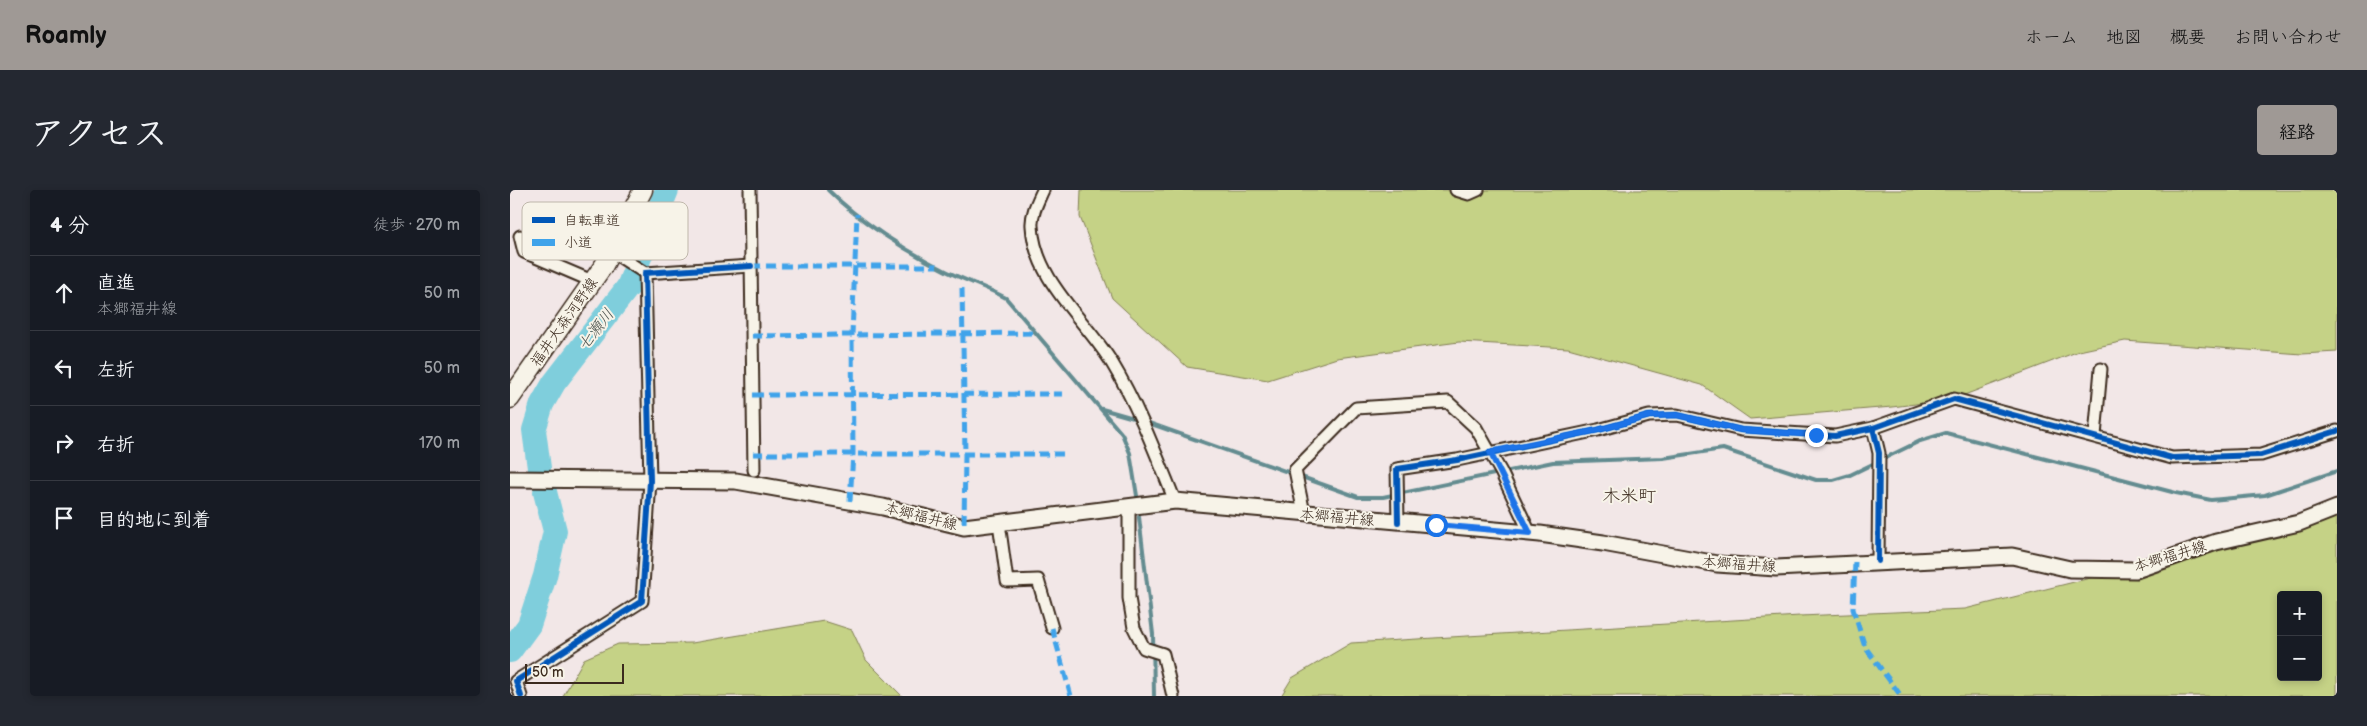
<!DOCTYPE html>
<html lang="ja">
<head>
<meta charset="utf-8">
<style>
	body { margin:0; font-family:"Balsamiq Sans","Klee One",sans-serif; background:#242831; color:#f1f3f6 }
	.controls { position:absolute; right:15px; bottom:15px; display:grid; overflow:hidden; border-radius:5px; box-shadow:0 2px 8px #0003 }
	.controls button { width:45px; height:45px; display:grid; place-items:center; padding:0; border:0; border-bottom:1px solid #363941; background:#171b24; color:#f1f3f6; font:25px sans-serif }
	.scale { position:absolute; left:15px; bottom:12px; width:99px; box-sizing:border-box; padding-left:5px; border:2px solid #3b2a1e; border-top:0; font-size:14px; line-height:18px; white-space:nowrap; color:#3b2a1e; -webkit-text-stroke:4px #f7f3e8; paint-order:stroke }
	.stop { position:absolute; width:15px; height:15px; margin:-11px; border:4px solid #1a73e8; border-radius:50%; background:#fff }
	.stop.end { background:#1a73e8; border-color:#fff; box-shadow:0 1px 5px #0008 }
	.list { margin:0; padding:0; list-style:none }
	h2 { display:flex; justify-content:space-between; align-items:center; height:65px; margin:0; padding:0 20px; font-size:21px }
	h2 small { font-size:16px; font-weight:400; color:#9ea1a6 }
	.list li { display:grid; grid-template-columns:32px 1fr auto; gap:15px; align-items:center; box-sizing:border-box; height:75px; padding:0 20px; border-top:1px solid #363941 }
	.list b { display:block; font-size:19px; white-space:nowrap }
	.list p { margin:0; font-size:16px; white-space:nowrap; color:#9ea1a6 }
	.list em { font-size:16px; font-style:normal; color:#9ea1a6 }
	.icon { flex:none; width:28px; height:28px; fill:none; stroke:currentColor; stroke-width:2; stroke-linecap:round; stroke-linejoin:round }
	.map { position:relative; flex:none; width:1827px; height:506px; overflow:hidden; border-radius:5px }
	header { display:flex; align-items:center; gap:30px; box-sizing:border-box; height:70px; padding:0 25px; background:#9f9995; color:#111 }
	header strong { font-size:24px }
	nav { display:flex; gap:28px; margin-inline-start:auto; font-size:18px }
	.intro { display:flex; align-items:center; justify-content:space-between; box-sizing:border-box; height:120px; padding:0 30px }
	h1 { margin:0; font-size:35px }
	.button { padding:12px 22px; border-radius:5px; background:#9f9995; color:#111; font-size:18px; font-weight:700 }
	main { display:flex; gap:30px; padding:0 30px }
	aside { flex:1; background:#171b24; border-radius:5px; box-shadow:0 2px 8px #0003 }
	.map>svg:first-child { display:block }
</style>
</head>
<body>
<header>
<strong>Roamly</strong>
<nav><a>ホーム</a><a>地図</a><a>概要</a><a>お問い合わせ</a></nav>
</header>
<div class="intro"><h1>アクセス</h1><a class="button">経路</a></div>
<main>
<aside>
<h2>4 分<small>徒歩 · 270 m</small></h2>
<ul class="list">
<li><svg class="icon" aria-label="ahead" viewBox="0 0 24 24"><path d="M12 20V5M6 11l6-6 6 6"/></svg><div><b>直進</b><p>本郷福井線</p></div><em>50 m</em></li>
<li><svg class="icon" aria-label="left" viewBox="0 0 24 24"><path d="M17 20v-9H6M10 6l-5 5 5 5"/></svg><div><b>左折</b></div><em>50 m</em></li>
<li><svg class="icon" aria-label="right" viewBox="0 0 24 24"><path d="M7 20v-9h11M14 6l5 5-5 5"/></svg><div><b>右折</b></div><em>170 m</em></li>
<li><svg class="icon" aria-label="arrive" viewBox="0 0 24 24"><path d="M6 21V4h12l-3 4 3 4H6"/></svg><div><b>目的地に到着</b></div></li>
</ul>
</aside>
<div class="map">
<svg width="1827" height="506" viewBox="0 0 1827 506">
	<rect width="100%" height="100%" fill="#f2e7e7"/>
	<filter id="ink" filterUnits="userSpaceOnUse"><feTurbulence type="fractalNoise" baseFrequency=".02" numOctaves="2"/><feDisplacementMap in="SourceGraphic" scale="10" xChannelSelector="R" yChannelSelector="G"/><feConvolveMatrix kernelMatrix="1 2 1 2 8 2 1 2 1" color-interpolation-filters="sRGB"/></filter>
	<g filter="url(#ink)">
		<g fill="#c5d286" stroke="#807e52" fill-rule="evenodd">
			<path d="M571,0H1827V162L1792,164L1615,151L1569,161L1444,209L1382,217L1240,229L1192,195L1058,158L949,152L827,168L758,190L677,177L602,108L570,27Z"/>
			<path d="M1827,327V506H771L782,488L841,453L1290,426L1455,419ZM1771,405H1808V487H1771Z"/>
			<path d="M314,431L342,440L356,470L392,506H53L74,469L108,454L182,453Z"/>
		</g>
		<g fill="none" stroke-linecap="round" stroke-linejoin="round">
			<g stroke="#648c90" stroke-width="4">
				<path d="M318,0C349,31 396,61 436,81C456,91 476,97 496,108L612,244L620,263L628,312"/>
				<path d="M592,219L627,229"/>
				<path d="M636,232L848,307H873L1043,272L1153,268L1213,259L1306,290H1323L1340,285L1410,251L1436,243L1666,303L1701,310L1755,305L1827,281"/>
				<path d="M629,327L643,444L644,506"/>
			</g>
			<g stroke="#7fcedc" stroke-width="24">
				<path d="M29,278L24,240L32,214L44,193L118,97L157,0"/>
				<path d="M0,461L19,435L35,386L45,341L35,302"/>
			</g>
			<g stroke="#3b2a1e" stroke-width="15">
				<g id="minor">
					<path d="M240,0L244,280"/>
					<path d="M533,0C528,11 521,24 522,36C525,91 575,129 602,173C628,216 646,264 665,311"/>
					<path d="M946,0L959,4L968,0"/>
					<path d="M10,46L14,62L82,91"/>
					<path d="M101,61L135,83"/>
					<path d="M1585,246L1591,179"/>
					<path d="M619,316V408L624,438L634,458L653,464L663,506"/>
					<path d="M794,323L785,280L846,218L938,212L966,238L991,282L1020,343"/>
					<path d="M888,332L887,279L947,270L1088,240L1139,226L1167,225L1231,240L1325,246L1363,238"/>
					<path d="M489,333L497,391L528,390L542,438"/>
					<path d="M1368,371L1369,263L1363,238L1444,209L1662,268L1751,265L1827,241"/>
					<path d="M11,506L6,491L132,411L140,291L135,83L241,76"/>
				</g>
			</g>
			<g stroke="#3b2a1e" stroke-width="19">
				<path id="secondary" d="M0,289L226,291L373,317L454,337L665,311L1030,344L1093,353L1207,374L1266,378L1502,366L1560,379L1626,380L1706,352L1789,333L1827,318"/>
			</g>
			<g stroke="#3b2a1e" stroke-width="21">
				<path id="primary" d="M0,209L94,75L133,0"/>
			</g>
			<use href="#minor" stroke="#f7f3e8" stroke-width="11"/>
			<use href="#secondary" stroke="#f7f3e8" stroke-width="15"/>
			<use href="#primary" stroke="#f7f3e8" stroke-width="18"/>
			<g stroke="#3fa3ea" stroke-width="5" stroke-dasharray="10 5" stroke-linecap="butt">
				<path d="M241,76H427"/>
				<path d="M452,98L455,264L454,337"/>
				<path d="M242,146L527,143"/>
				<path d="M243,205L557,204"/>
				<path d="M243,264H556"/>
				<path d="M340,311L343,264L342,145L347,24"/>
				<path d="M1345,372L1343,419L1355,457L1391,506"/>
				<path d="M542,438L561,506"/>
			</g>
			<g stroke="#f7f3e8" stroke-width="9">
				<g id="cycleway">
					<path d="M888,332L887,279L947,270L1088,240L1139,226L1167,225L1231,240L1325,246L1363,238"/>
					<path d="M1368,371L1369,263L1363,238L1444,209L1662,268L1751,265L1827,241"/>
					<path d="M11,506L6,491L132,411L140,291L135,83L241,76"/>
				</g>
			</g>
			<use href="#cycleway" stroke="#0057b8" stroke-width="6"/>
		</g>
	</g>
	<g fill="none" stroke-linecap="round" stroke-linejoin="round" filter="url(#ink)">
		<path stroke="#1a73e8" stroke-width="6" d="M926,335L1020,343L980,262L1088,240L1139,226L1167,225L1231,240L1306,245"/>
	</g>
	<g text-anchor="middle" stroke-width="4" stroke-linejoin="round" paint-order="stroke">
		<g font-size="15" fill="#3b2a1e" stroke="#f7f3e8">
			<text transform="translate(54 132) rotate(-55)" y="5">福井大森河野線</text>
			<text transform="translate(411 326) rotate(14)" y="5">本郷福井線</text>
			<text transform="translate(827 327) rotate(5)" y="5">本郷福井線</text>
			<text transform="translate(1660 366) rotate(-17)" y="5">本郷福井線</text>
			<text transform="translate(1229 374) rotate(4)" y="5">本郷福井線</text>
		</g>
		<g font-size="16" font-style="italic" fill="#4c534e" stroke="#f7f3e8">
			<text transform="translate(85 139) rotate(-52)" y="6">七瀬川</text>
		</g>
		<g font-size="18" fill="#3b2a1e" stroke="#f7f3e8">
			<text x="1119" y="312">木米町</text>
		</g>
	</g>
	<rect x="12" y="12" width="166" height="58" rx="8" fill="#f7f3e8" stroke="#bfb7ab" stroke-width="1"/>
	<rect x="22" y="27" width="23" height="6" fill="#0057b8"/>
	<rect x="22" y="49" width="23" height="7" fill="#3fa3ea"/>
	<g font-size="14" fill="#3b2a1e">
		<text x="54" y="35">自転車道</text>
		<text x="54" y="57">小道</text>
	</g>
</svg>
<div class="controls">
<button>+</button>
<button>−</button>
</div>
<div class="scale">50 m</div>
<div class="stop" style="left:926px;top:335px"></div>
<div class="stop end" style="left:1306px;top:245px"></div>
</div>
</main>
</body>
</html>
